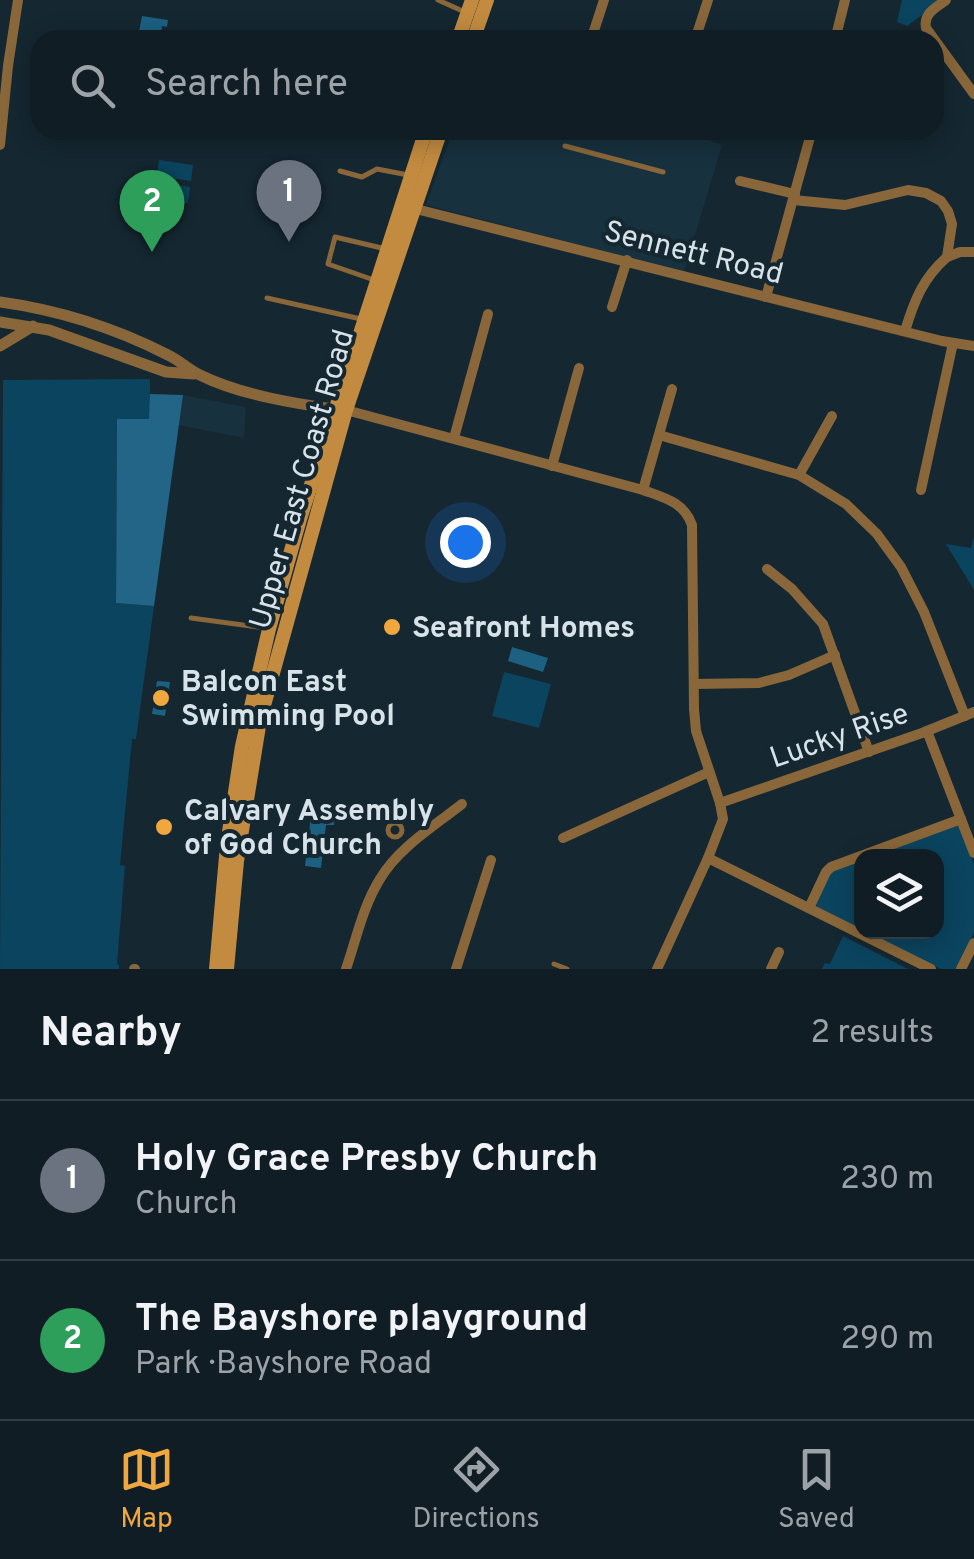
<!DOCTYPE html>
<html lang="en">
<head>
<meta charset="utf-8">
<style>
	body { margin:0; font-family:Overpass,sans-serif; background:#1e2a32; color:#f1f3f6 }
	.controls { position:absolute; right:30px; bottom:30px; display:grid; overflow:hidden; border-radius:20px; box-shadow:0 5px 25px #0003 }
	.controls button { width:90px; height:90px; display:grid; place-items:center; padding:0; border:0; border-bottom:2px solid #303b42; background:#101d25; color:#f1f3f6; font:50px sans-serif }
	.you { position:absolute; left:465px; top:542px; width:35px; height:35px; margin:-25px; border:8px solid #fff; border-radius:50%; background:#1a73e8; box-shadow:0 0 0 15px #1a73e833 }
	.badge { display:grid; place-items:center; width:65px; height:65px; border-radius:50%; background:#efa73e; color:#fff; font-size:32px; font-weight:700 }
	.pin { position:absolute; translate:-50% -82px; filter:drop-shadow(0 2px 5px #0008) }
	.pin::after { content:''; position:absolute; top:52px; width:35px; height:30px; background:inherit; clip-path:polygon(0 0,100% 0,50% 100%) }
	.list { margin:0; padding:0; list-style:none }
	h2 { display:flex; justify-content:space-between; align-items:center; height:130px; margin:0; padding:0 40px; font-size:42px }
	h2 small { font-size:32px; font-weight:400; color:#9ca2a7 }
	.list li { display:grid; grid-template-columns:65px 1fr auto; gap:30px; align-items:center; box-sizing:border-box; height:160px; padding:0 40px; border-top:2px solid #303b42 }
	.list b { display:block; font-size:38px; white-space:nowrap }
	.list p { margin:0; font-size:32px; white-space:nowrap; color:#9ca2a7 }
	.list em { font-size:32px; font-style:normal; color:#9ca2a7 }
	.icon { flex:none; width:55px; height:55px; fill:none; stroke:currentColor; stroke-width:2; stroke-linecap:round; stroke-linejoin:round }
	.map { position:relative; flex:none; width:974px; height:969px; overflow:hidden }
	.search { position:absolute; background:#101d25; box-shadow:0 5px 25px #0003; left:30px; right:30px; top:30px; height:110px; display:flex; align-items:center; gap:25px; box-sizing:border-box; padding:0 35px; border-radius:30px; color:#9ca2a7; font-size:38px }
	.sheet { height:450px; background:#101d25 }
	nav { display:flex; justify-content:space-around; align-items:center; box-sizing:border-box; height:140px; border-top:2px solid #303b42; background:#101d25; font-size:28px; color:#9ca2a7 }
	nav a { display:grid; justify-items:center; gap:5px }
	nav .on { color:#efa73e }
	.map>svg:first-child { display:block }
</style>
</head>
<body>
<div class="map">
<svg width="974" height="969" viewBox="0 0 974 969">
	<rect width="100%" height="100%" fill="#152731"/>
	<g fill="#17313e">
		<path d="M453,130H678L722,145L684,272L426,205Z"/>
		<path d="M183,395L246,407L244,438L178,425Z"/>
	</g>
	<g fill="#0b445f">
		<path d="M902,0H943L907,26L897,22Z"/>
		<path d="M159,160L193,165L191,181L157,176Z"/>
		<path d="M156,181L190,187L188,203L154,197Z"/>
		<path d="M150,379V419L117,420L116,603L154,606L136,739H132L120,865L125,866L117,964L119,965V969H0L3,380Z"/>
		<path d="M974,536V590L946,544L971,548Z"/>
		<path d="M504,672L551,684L539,728L492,716Z"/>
		<path d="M959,824L974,864V933L957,969H941L866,932H936V856H870Z"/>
		<path d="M861,860V929L817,907L816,903L831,872Z"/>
		<path d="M843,936L908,969H822L825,963L830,964Z"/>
	</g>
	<path fill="#226587" d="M150,394L183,395L154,606L116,603L117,419H149Z"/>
	<g fill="#1c6082">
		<path d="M142,16L168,20L167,27L162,26L161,36L139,32Z"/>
		<path d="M512,647L548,658L543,672L508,661Z"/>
		<path d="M157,681L170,682L165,716L152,714Z"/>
		<path d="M312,807L336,809L334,825H326L321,868L305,866Z"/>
	</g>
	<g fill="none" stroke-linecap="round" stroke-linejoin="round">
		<g stroke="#89673a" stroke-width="5">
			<path d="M438,0L467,13"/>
			<path d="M565,146L663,172"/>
			<path d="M340,171L362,177L377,169L408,175"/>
			<path d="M374,280L328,264L335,237L386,249"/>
			<path d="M267,298L361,319"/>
			<path d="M191,618L266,628"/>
			<circle cx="395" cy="830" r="7"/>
			<path d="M554,964L567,969"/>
		</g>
		<g stroke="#89673a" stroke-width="10">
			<path d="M946,0C936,8 923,13 926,28L974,94"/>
			<path d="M591,40L604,0"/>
			<path d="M695,40L708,0"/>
			<path d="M835,40L845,0"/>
			<path d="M0,145L8,66L18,0"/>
			<path d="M740,181L795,194"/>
			<path d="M793,200L845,205L908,190L926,193L941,201L948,211L952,224L947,257C923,278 914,301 905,331"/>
			<path d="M412,208L942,341L974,346"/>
			<path d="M947,257L960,252H974"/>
			<path d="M766,297L812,130"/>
			<path d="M612,307L627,260"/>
			<path d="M346,410L643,490C665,498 684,502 692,525L694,709L696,731L720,803L723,819L708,858L657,969"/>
			<path d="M659,435L799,475L846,504L877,534L901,567L924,612L965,716"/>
			<path d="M454,438L488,314"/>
			<path d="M552,466L579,368"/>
			<path d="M799,475L832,416"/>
			<path d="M643,490L672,389"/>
			<path d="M921,490L953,343"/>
			<path d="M767,569L792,589L823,624L869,752"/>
			<path d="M694,684L759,683L789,675L835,655"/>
			<path d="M927,731L974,853"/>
			<path d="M720,803L922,733L974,712"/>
			<path d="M563,838L709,772"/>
			<path d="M708,858L931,969"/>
			<path d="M809,908L826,872L831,867L961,819"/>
			<path d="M134,969H135"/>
			<path d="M346,969C356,940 363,906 380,879C398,848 434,826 462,804"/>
			<path d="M456,969L491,860"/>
			<path d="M771,969L779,952"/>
			<path d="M961,969L974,943"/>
		</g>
		<g stroke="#89673a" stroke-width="11">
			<path d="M0,302C59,310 115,328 168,355C179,360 189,370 200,375C240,395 297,404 341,410"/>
			<path d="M0,322L49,330L166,372L194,374"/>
			<path d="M0,346L33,326"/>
		</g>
		<g stroke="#c28b40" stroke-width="14">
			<path d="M458,40L472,0"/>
			<path d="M473,40L487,0"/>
			<path d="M216,969L227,845L242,746L269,629L300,519L426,130"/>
			<path d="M227,969L237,861L260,720L346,410L441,130"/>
		</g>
	</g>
	<g fill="#efa73e" stroke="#152731" stroke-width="4">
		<circle cx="392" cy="627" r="10"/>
		<circle cx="161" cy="698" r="10"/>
		<circle cx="164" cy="827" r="10"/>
	</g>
	<g text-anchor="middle" stroke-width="8" stroke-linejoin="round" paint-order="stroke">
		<g font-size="30" fill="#d7e2e9" stroke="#152731">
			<text transform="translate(694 252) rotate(14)" y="10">Sennett Road</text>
			<text transform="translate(301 479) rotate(-74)" y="10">Upper East Coast Road</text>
			<text transform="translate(839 735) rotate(-19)" y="10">Lucky Rise</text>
		</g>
		<g font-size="30" font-weight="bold" fill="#d7e2e9" stroke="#152731" text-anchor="start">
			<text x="412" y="637">Seafront Homes</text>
			<text x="181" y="691">Balcon East<tspan x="181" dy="34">Swimming Pool</tspan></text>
			<text x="184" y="820">Calvary Assembly<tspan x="184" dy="34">of God Church</tspan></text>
		</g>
	</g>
</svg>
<div class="controls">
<button><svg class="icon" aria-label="layers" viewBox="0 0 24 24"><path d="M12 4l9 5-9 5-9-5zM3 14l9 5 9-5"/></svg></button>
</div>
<div class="you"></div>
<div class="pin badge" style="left:289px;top:242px;background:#6b7280">1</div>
<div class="pin badge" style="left:152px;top:252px;background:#2e9e5b">2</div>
<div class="search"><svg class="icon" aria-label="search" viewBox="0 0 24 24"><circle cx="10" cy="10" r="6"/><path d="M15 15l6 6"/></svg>Search here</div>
</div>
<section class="sheet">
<h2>Nearby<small>2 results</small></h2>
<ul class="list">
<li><span class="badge" style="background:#6b7280">1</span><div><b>Holy Grace Presby Church</b><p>Church</p></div><em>230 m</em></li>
<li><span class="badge" style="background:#2e9e5b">2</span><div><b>The Bayshore playground</b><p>Park · Bayshore Road</p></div><em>290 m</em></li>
</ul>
</section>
<nav>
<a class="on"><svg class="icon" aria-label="map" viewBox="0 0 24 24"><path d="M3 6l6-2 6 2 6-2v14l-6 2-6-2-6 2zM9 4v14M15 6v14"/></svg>Map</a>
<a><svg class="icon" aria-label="directions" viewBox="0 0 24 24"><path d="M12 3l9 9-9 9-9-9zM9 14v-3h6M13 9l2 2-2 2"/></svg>Directions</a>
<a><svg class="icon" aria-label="saved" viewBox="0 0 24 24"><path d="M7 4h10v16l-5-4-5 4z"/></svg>Saved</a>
</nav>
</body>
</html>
